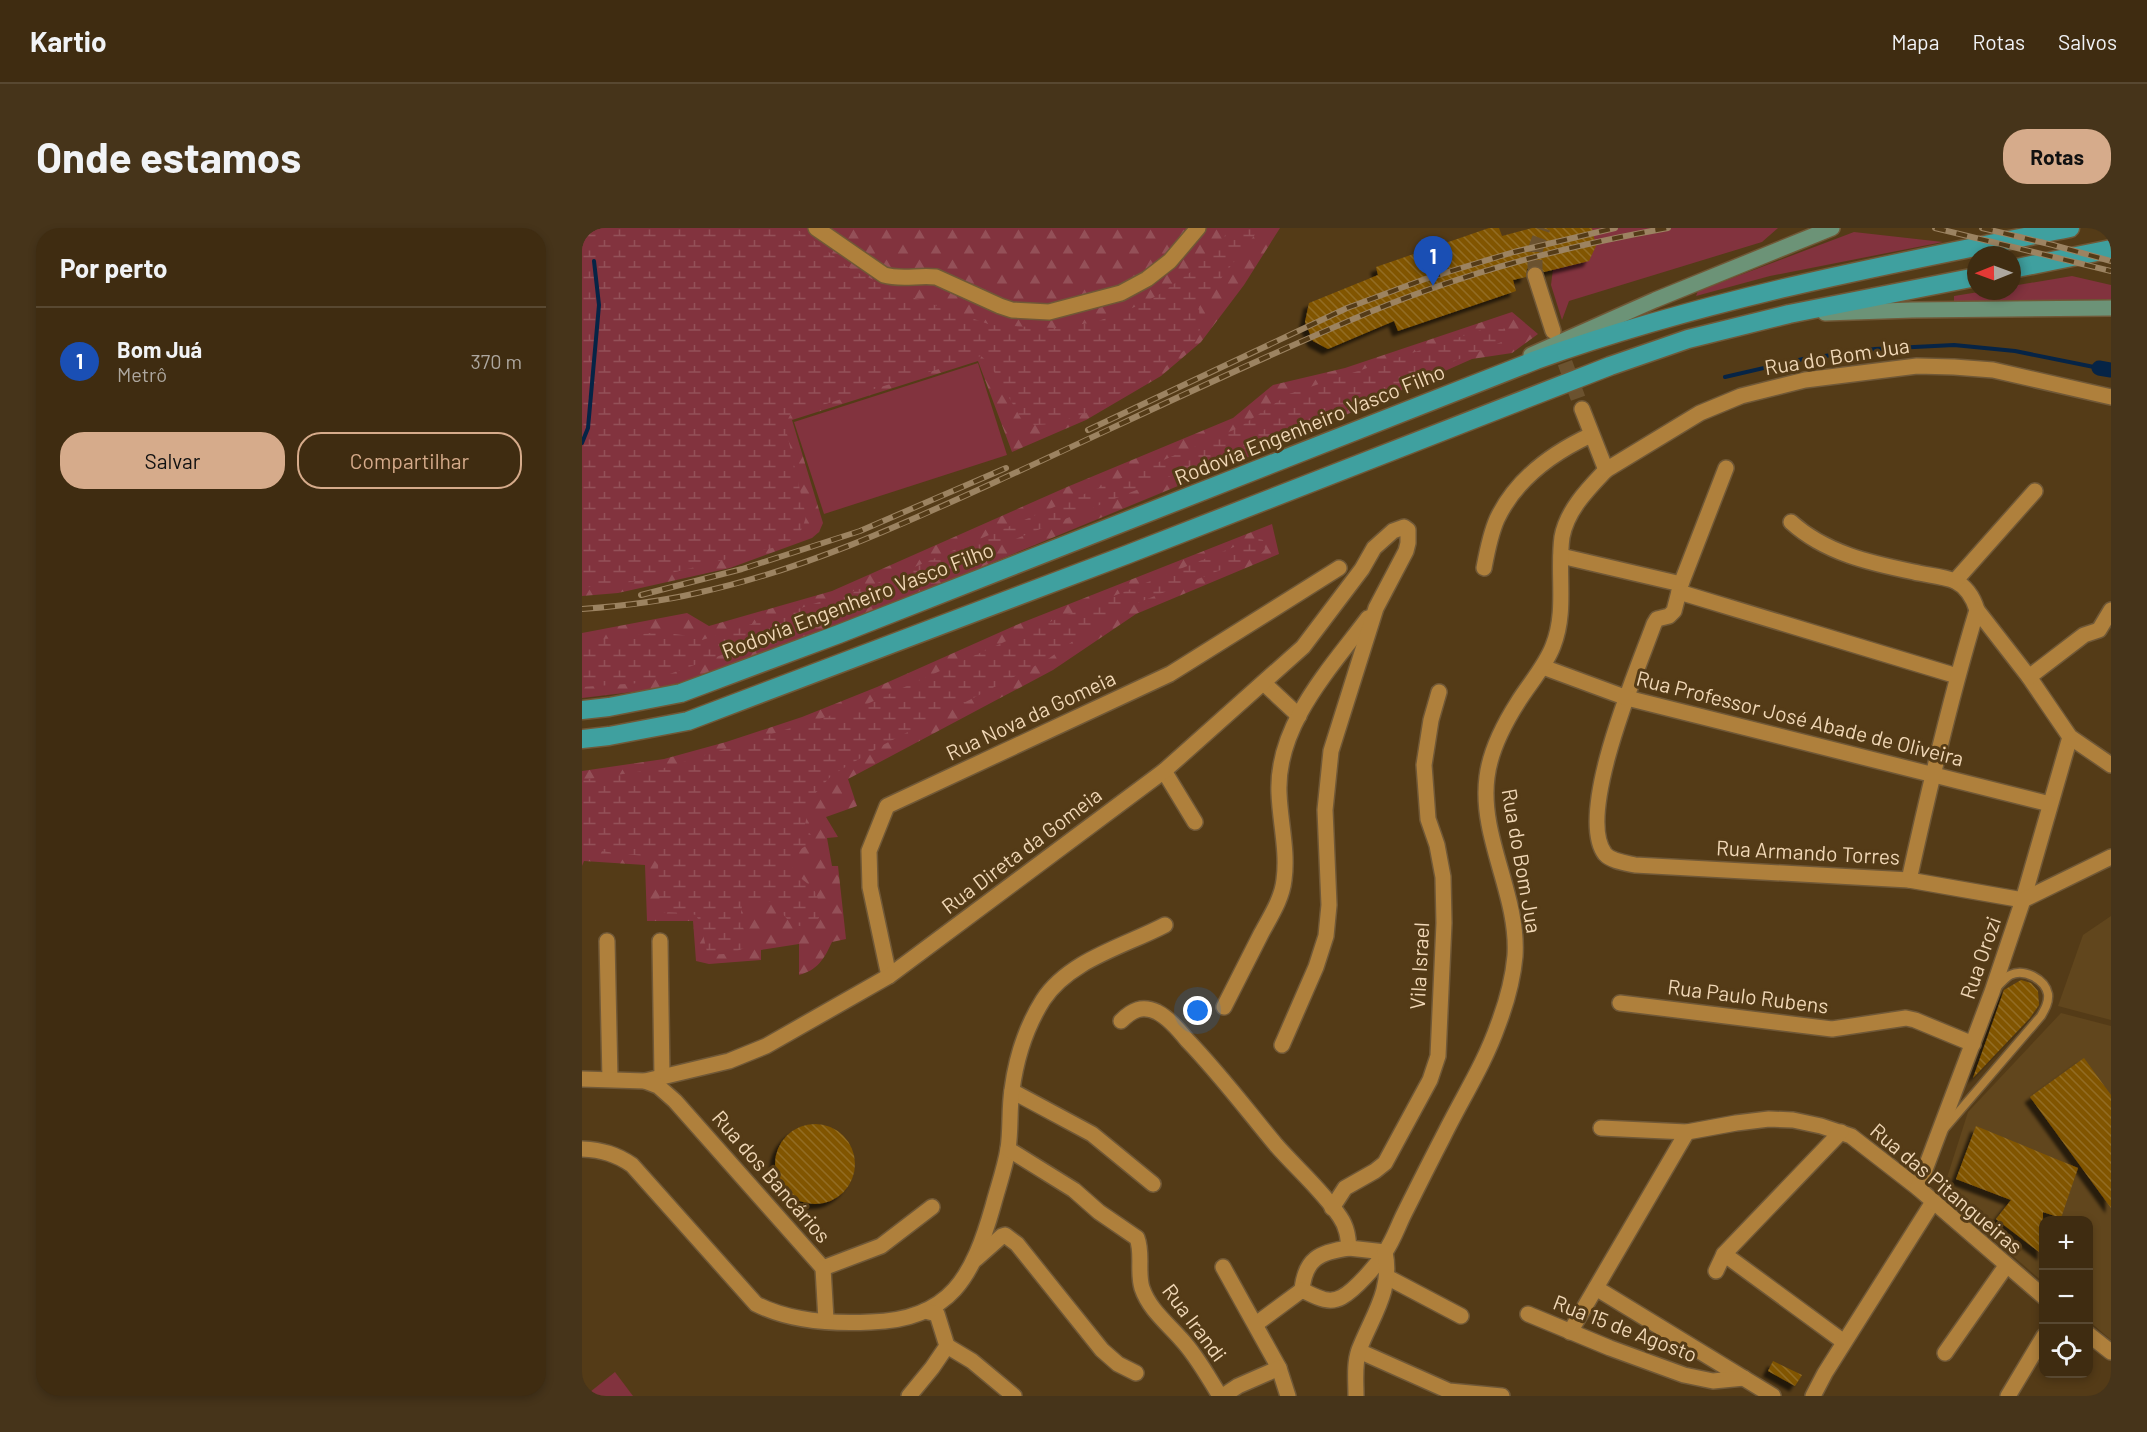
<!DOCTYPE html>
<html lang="pt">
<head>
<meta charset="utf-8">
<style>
	body { margin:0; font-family:Barlow,sans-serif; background:#46341a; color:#f1f3f6 }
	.controls { position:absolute; right:18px; bottom:18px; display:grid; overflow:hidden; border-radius:12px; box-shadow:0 3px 9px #0003 }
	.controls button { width:54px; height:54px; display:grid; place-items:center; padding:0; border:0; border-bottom:2px solid #584831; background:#3f2c11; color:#f1f3f6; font:30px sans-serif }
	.compass { position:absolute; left:1385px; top:18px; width:54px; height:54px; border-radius:50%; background:#3f2c11; box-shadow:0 3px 9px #0003; rotate:269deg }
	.you { position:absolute; left:616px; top:783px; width:21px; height:21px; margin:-15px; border:4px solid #fff; border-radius:50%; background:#1a73e8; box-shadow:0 0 0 9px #1a73e833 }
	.badge { display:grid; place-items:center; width:39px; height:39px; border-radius:50%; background:#d6ab8b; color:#fff; font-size:20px; font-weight:700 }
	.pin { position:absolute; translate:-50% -50px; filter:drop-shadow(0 2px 3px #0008) }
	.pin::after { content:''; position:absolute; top:32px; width:21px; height:18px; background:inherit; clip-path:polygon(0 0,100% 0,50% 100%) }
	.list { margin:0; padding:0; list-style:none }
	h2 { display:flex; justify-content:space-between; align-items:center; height:78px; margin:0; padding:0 24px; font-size:26px }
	h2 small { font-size:20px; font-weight:400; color:#ada79f }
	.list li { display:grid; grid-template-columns:39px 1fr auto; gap:18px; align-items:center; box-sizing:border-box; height:108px; padding:0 24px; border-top:2px solid #584831 }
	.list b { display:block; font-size:22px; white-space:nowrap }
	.list p { margin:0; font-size:20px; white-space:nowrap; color:#ada79f }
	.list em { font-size:20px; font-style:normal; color:#ada79f }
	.actions { display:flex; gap:12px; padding:18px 24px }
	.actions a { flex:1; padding:14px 0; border:2px solid #d6ab8b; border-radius:24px; text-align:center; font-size:21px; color:#d6ab8b }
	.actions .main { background:#d6ab8b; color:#111 }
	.icon { flex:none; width:33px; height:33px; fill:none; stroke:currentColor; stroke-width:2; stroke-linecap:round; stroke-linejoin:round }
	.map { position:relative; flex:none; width:1529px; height:1168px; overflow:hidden; border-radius:24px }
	header { display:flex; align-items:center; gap:36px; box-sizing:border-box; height:84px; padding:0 30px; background:#3f2c11; border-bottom:2px solid #584831 }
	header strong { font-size:28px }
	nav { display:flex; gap:33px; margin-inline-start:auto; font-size:21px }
	.intro { display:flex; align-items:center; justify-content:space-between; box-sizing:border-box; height:144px; padding:0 36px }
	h1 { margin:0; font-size:42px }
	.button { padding:15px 27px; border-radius:24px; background:#d6ab8b; color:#111; font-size:21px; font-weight:700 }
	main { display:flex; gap:36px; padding:0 36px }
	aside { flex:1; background:#3f2c11; border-radius:24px; box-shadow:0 3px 9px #0003 }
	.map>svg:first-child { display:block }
</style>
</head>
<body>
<header>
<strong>Kartio</strong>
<nav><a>Mapa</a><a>Rotas</a><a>Salvos</a></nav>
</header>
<div class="intro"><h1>Onde estamos</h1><a class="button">Rotas</a></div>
<main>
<aside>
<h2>Por perto<small></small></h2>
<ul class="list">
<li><span class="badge" style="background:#1a4fb4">1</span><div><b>Bom Juá</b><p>Metrô</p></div><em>370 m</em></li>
</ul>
<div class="actions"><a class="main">Salvar</a><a>Compartilhar</a></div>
</aside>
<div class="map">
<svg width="1529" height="1168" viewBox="0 0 1529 1168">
	<defs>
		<pattern id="forest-firs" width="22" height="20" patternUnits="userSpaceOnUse" patternTransform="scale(1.5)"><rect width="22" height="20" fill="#82333e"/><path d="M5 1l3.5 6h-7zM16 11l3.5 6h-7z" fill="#945058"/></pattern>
		<pattern id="wetland-marsh" width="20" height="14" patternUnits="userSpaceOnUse" patternTransform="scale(1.5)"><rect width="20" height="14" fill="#82333e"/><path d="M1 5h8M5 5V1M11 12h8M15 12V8" fill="none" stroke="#945058"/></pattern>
		<pattern id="building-back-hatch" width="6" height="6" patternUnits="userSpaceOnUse" patternTransform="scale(1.5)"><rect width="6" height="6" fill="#815500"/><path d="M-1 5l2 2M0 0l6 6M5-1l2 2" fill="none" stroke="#936d23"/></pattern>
		<filter id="shadow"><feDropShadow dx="-5.5" dy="5.5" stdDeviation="1.5" flood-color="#0009"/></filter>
	</defs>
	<rect width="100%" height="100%" fill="#543b17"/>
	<g fill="#61461d">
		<path d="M1529,688V792L1476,778L1501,707Z"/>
		<path d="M1479,785L1529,798V1112L1507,1093L1506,992H1462L1461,1054L1372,977L1362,959L1386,884Z"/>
	</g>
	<g fill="#82333e">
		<path d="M976,0H1196L1180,14L987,73L980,92L969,57Z"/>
		<path d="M1272,4L1361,14L1188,48L1114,68L1116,63Z"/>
		<path d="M1490,48L1529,57V71L1372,74V68L1403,63H1430V58Z"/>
		<path d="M396,135L425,227L242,286L212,194Z"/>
		<path d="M33,1144L51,1168H3Z"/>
	</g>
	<g fill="url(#forest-firs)">
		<path d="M0,0H698L662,57L619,114L579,148L504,192L430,224L396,133L210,192L241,295L237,304L230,310L148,340L36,365L0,368Z"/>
		<path d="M930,84L956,106L930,125L890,131L705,213L247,402L117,449L76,461L0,470V405L105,385L127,398L250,363L485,259L651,190L691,157L763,140Z"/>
		<path d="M690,296L697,326L554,386L471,442L266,551L275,578L244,589L256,609L245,610L250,638H256L264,711L250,714C242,731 236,742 217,747V716L179,722V732L127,736L114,733L111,693H65L63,637L2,633L0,638V543L82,531L144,514L220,489L295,459L439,395Z"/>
	</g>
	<g fill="url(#wetland-marsh)">
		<path d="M0,0H211L222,5L270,42L327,68L409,97L473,100L514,94L555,78L578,66L610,43L650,0H678L617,79L618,101L614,112L584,138L507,184L471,196L452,197L441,194L407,135L399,128L208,187L203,197L224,288C219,309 213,311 194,319L57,353L0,360Z"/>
		<path d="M914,97L919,98L923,101L924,110L922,113L409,321L282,375L85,447L58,455L0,459V414L76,404L100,407L120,412L293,356L656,200L707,166Z"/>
		<path d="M674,310L681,312L683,321L679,326L545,379L505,403L466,431L299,518L250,547L231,568L226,582L223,597L230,609L229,615L210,626L208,633C218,662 240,649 237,690L226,699L210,697L191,674L171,671L160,678L158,691L167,716C158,725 137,729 125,724L119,697L114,687L105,685L78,684L76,637L70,629L0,621V552L82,540L285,476L453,400Z"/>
	</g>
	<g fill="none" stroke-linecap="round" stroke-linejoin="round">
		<g stroke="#062446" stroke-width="4">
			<path d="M1143,149L1221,131L1293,121L1372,117L1433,123L1517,140"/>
			<path d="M0,215L6,200L17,77L12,33"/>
		</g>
		<path stroke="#062446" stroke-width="15" d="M1517,140L1529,142"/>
	</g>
	<g fill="url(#building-back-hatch)" filter="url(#shadow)">
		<path d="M907,0H917L920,8L950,0H1010L1014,18L1007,33L962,44L956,38H949L945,41L944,49L931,52L934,63L816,103L812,93L746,121L731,113L723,94L727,75L796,47L794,39Z"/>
		<path d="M1439,752L1449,755L1456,763L1457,777L1448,790L1391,850L1422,762Z"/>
		<path d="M1502,830L1529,867V980L1448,869Z"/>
		<circle cx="233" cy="936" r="40"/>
		<path d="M1394,898L1496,940L1479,990L1461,984V1027L1414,991L1429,972L1374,951Z"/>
		<path d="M1191,1133L1220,1147L1213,1158L1186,1143Z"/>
	</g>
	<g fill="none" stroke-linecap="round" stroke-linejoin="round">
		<g stroke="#6b522f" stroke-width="15" stroke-dasharray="15 8" stroke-linecap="butt">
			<path d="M953,47V23L961,0"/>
			<path d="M975,113L1000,181"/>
		</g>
		<g stroke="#705837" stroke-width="11">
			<path id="service" d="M1362,901L1459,788C1463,781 1467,774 1466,766C1463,751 1442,740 1428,747C1423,750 1418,756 1414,760"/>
		</g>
		<g stroke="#705837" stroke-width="18">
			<g id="minor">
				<path d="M234,0L302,47C319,52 336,47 354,49L418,78L430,82L467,84L539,65L565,51L588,33L616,0"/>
				<path d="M1144,240L1099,356L1092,383L1087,388L1075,391L1072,396C1056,440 993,586 1023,626C1029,633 1044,635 1053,637L1327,652L1441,672L1488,509"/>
				<path d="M1209,294C1243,325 1288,335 1332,344C1344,347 1361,348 1373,353C1385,359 1391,369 1395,382L1447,449L1488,509L1529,537"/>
				<path d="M979,328L1099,356"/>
				<path d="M902,340C905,324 908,307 915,291C934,251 970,225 1009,207"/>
				<path d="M1373,353L1453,263"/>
				<path d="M1097,364L1375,448"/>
				<path d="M961,439L1045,470L1468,576"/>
				<path d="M1447,449L1502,407L1517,402L1529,382"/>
				<path d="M686,459L717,488"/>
				<path d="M582,543L613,594"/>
				<path d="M1327,652C1347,561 1368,471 1395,382"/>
				<path d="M25,713L28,851"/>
				<path d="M78,713L80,849"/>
				<path d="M307,748L288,659L287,623L305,578L588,446L757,340"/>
				<path d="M1038,775L1250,801L1324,790L1333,792L1391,816"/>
				<path d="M642,779C654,755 667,730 679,706C688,689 700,671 702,652C706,623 698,594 697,565C694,497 748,441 786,390"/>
				<path d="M539,793C550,782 560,777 575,784C587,790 597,802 605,812C637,845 665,882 694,917C715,941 741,963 758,989C765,999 766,1009 767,1020L803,1024"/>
				<path d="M0,851L63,853L147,833L184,818L307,748L582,543L721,419L780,341L792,320L811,303L822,299L826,302V315L824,323L794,380L749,523L743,582L747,677L744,708L734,739L700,817"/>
				<path d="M63,853L76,858L93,873L241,1040L299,1018L350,979"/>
				<path d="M430,863L510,906L571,956"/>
				<path d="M1019,900L1105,904L1154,895L1187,891L1211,892L1239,898L1269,908L1336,960"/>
				<path d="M0,921C20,922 34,926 50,937L174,1076C207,1093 251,1096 289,1094C369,1092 391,1048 411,978C416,959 423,940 426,921C429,901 427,881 430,862C434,831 444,799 461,772C487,732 543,718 583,697"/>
				<path d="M426,921L492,962L517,984L555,1010C561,1025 555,1044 560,1060C567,1081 585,1095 599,1111C615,1128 626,1149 638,1168"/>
				<path d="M750,980L763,960L793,943L803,935L848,852L856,828L862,695L861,649L855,617L846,591L842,537L849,492L857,464"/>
				<path d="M1142,1026L1262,1114"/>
				<path d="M394,1031L420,1008L423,1007L435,1016L520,1122L536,1136L554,1145"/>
				<path d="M641,1039L697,1140L706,1168"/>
				<path d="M241,1040L244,1092"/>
				<path d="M1134,1043L1142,1026L1259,904"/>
				<path d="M805,1049L879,1088"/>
				<path d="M1014,1060L1191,1168"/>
				<path d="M720,1062C723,1031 737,1024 767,1020"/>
				<path d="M946,1086L1028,1120L1102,1147L1131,1153L1162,1150"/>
				<path d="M674,1096L720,1062C733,1068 746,1077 760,1069C773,1062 795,1037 803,1024C811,1013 816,998 822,986C835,960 848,934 861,909C879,872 902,837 916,797C924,776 931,751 933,728C937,667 897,609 905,549C908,524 922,496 936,474C947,456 963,439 971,418C985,383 975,346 980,309C985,282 1006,261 1024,242"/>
				<path d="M988,1104L1105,904"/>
				<path d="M365,1118L390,1133L432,1168"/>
				<path d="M777,1123L867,1163L920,1168"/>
				<path d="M1363,1125L1424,1038"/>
				<path d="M327,1168L350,1140L365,1118L355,1086L343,1083"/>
				<path d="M641,1168L656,1158L697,1140"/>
				<path d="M774,1168C774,1153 772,1136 777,1122C790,1088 811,1062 803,1024"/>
				<path d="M1231,1168L1243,1145L1351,974"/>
				<path d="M1426,1168L1462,1108"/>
			</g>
		</g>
		<g stroke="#705837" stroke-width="18">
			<g id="tertiary">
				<path d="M953,47L971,103"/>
				<path d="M1000,181L1024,242L1118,185L1159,168L1223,152L1335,138L1372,139L1411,142L1529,169"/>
				<path d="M1462,1069L1336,960L1410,764L1441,672L1529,629"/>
				<path d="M1506,1106L1529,1124"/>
			</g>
		</g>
		<g stroke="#705837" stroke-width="18">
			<g id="primary">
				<path d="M1243,85L1330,82L1529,80"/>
				<path d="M949,127L1073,72L1250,0"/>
			</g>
		</g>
		<g stroke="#705837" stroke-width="21">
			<g id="motorway">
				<path d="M1430,41L1529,21"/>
				<path d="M0,482L27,479L99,465L257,406L954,132C1127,70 1308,36 1488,0"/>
				<path d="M0,511L27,508L106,493L544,327L1028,138L1106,111L1207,86L1394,49"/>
			</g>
		</g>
		<use href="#service" stroke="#af803c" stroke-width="8"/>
		<use href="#minor" stroke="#af803c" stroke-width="15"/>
		<use href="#tertiary" stroke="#af803c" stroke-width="15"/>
		<use href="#primary" stroke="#6c9377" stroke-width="15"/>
		<use href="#motorway" stroke="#3fa09f" stroke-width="18"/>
		<g stroke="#9c8361" stroke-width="6">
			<g id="rail">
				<path d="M1353,0L1529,43"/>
				<path d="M1400,0L1471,17L1529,33"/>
				<path d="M506,202L765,80L843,51L932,24L1033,0"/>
				<path d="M59,367L160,341L278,303L424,240"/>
				<path d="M0,381C39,378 77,374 115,365C227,341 332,291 435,244C546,193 656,140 769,92C870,48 978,19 1086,0"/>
			</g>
		</g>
		<use href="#rail" stroke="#543b17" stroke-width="4" stroke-dasharray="11" stroke-linecap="butt"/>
	</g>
	<g text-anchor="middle" stroke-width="6" stroke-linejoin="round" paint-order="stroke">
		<g font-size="21" fill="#f0d7b6" stroke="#543b17">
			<text transform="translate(1255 129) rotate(-9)" y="7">Rua do Bom Jua</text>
			<text transform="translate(728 197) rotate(-22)" y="7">Rodovia Engenheiro Vasco Filho</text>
			<text transform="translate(276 373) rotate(-21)" y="7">Rodovia Engenheiro Vasco Filho</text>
			<text transform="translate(449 488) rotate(-25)" y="7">Rua Nova da Gomeia</text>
			<text transform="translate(1218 491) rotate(14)" y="7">Rua Professor José Abade de Oliveira</text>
			<text transform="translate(440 623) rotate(-37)" y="7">Rua Direta da Gomeia</text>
			<text transform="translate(1226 625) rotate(3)" y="7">Rua Armando Torres</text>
			<text transform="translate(939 633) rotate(80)" y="7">Rua do Bom Jua</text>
			<text transform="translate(1399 730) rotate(-71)" y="7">Rua Orozi</text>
			<text transform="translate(838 738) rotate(-87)" y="7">Vila Israel</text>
			<text transform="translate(1166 769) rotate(7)" y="7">Rua Paulo Rubens</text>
			<text transform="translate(189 949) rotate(49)" y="7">Rua dos Bancários</text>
			<text transform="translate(1364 961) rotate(40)" y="7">Rua das Pitangueiras</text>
			<text transform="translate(612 1095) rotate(53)" y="7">Rua Irandi</text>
			<text transform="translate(1043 1101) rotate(21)" y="7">Rua 15 de Agosto</text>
		</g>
	</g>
</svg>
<div class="controls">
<button>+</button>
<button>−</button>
<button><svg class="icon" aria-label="locate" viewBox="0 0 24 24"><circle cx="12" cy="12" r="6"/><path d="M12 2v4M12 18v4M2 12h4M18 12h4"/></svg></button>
</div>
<svg class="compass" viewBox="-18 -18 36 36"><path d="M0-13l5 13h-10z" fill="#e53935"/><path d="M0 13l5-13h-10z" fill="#ada79f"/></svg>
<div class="you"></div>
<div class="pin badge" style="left:851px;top:58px;background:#1a4fb4">1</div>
</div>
</main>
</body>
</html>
